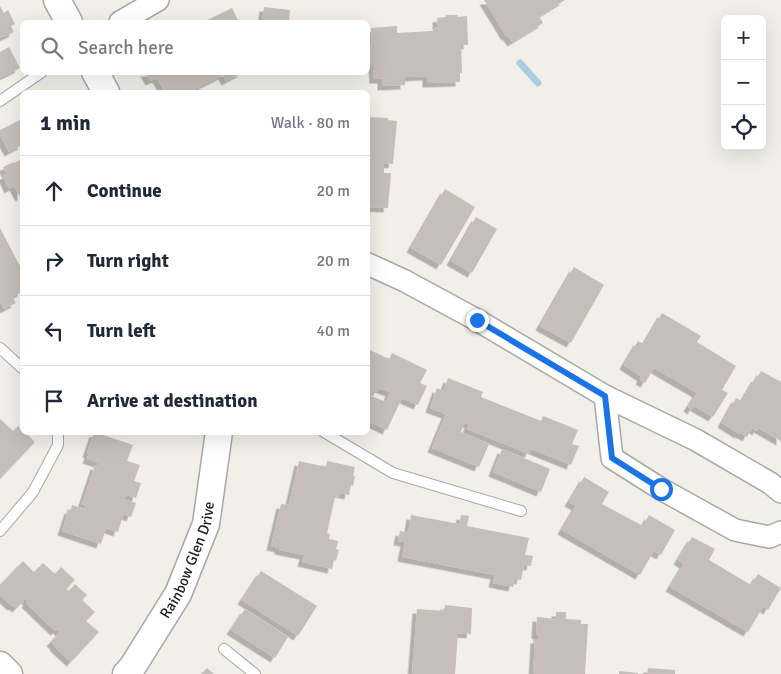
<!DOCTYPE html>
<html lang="en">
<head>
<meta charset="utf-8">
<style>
	body { margin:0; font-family:Signika,sans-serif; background:#f6f6f7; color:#1f2937 }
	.controls { position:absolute; right:15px; top:15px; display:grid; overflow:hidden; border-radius:8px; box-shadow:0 5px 20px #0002 }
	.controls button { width:45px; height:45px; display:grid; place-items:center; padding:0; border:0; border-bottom:1px solid #e0e1e3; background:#fff; color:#1f2937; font:25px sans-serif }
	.stop { position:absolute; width:15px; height:15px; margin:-11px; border:4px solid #1a73e8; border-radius:50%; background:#fff }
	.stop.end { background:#1a73e8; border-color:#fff; box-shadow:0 1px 5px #0008 }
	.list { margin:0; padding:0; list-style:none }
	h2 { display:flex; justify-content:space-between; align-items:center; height:65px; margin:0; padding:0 20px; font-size:21px }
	h2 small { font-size:16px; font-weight:400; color:#747a83 }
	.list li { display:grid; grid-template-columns:32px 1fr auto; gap:15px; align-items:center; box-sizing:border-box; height:70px; padding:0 20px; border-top:1px solid #e0e1e3 }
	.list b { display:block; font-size:19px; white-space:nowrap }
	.list em { font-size:16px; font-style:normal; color:#747a83 }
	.icon { flex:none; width:28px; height:28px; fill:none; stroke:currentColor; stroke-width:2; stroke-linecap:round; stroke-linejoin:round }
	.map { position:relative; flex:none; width:781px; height:674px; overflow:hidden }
	.search { position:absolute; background:#fff; box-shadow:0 5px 20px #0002; left:20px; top:20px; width:350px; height:55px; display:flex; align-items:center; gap:12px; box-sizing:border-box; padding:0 18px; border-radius:8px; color:#747a83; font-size:19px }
	.panel { position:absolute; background:#fff; box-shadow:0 5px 20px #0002; left:20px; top:90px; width:350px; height:345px; border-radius:8px }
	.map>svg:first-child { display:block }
</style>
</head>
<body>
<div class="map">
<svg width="781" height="674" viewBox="0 0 781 674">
	<defs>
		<filter id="shadow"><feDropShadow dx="-4.5" dy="4.5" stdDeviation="0" flood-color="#0004"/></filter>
	</defs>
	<rect width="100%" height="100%" fill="#f1efe8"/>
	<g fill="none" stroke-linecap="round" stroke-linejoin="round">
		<path stroke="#aacedd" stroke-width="7" d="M520,63L538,83"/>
	</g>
	<g fill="#c6beb8" fill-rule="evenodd" filter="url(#shadow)">
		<path d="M484,0H565L539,16L543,23L512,42L507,35L506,36Z"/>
		<path d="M0,6L4,13L8,10L15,24L11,26L14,32L4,37L3,36L0,38Z"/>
		<path d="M264,7L290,10L289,22H262Z"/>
		<path d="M232,8L239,22H203Z"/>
		<path d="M446,15H457L458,17L467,16L468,45H461L462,73H460V82L427,83V76L405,77V85L382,86V79H374L373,65L368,66V44H372L371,28L397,26V33L433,31L432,27H438L437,18L446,17Z"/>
		<path d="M9,47L20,68L0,78V52Z"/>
		<path d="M145,72H243L226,81L223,75L189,92H165L157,78L150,81Z"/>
		<path d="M368,117L388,118V120L397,121L393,164L384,163V173H391L388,208L368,207Z"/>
		<path d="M22,119V145L9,152L0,135V130Z"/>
		<path d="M22,159V196L20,197L14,186L9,189L3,176L7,174L3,167L14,162V163Z"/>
		<path d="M445,189L475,207L441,265L411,248Z"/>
		<path d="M476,217L497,229L472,273L451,261Z"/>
		<path d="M0,228L22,270V292L12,297L16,303L4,309L1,303H0Z"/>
		<path d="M574,267L604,285L571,343L540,326Z"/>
		<path d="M662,313L701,336L697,342L736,366L722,390L728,393L713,417L694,406L692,410L688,407L697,393L654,368L645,383L640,380L642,377L624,365L638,341L644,344Z"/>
		<path d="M368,349L389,359L392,353L427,370L420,383L427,386L418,405L402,398L387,430L368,421ZM379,388L390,392L386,402L371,396L373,390L377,392Z"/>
		<path d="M761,371L781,382V441L758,428L757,431L752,428L747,437L740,433L739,434L722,423L736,398L742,401L756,377L757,378Z"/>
		<path d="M448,378L483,392L481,397L541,421L543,416L578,430L572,444L579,446L571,465L531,449L529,454L467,429L469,424L465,422L461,432L489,444L479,467L432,448L446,414L430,408L437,388L443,391Z"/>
		<path d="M0,419L13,431L18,426L22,430V432H25L35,442L2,477L0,475Z"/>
		<path d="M94,432L133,445L127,461L140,465L134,481L141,483L136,498L126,495L124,499L136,503L131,517L120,513V514L123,515L118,532L106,528L101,544L62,531L69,509L71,510L72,505L85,509L86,506L82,504L95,465L98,466L99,463L87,459L89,454L87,453Z"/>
		<path d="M502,449L550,469L541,492L493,472Z"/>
		<path d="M299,461L326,467L327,461L355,467L353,476H355L353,486L351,485L349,495L339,493L338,498L335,497L327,533L330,534L329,539L338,541L336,549L339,550L336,561L334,560L332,569L302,562L304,555L279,550V548L271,546L281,504L289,505Z"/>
		<path d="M584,477L609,492L602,504L643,526L649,515L675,530L661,555L654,551L640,575L562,530L576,506L569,502Z"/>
		<path d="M411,515L459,524L461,515L469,516L467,526L529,538L525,555L533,556L531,566L524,565L521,580L515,579L513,587L493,583L495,575L402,557L405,542L398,541L400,531L408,533Z"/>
		<path d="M692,537L715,549L709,560L751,585L758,574L781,588L768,610L763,607L748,632L670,587L684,564L678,560Z"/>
		<path d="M23,561L34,572L43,563L55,574L61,567L75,580L66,589L69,591L75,584L87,595L82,600L95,612L86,621L99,632L71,662L54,646L55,645L51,642L60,632L58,629L55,631L26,603L28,601L25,599L17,608L13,605L12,606L0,595V585Z"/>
		<path d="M261,571L317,606L298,636L242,600Z"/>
		<path d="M445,605L472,608L471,634L458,633L455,674H412L417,609L444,611Z"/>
		<path d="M245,609L288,637L275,658L231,630Z"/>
		<path d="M556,612H566V619L581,620V624H588L585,674H533L535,639H538V635L536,634L537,617L556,619Z"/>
		<path d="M207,668L214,674H201Z"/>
		<path d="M648,668L675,670V674H647Z"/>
		<path d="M619,671L638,673V674H619Z"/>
	</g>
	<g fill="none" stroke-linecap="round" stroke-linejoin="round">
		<g stroke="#a8a8a8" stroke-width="12">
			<g id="service">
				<path d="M0,101L42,72"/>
				<path d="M0,348L22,368"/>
				<path d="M324,432L393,473L521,511"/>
				<path d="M0,531L33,492L58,445V432"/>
				<path d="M224,649L255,674"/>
			</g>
		</g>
		<g stroke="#a8a8a8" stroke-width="24">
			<g id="minor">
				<path d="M120,22L158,0"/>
				<path d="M368,264L405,281L477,320L605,396L696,440L770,483L781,492"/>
				<path d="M605,396L612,458L661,489L735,530L769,537L781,532"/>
			</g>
		</g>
		<g stroke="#a8a8a8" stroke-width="29">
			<g id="tertiary">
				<path d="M57,0L69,22"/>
				<path d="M95,72L106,92"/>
				<path d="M0,665L9,674"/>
				<path id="s1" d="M126,674L133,666L178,594L206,524L219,432"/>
			</g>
		</g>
		<use href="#service" stroke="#fff" stroke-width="10"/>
		<use href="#minor" stroke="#fff" stroke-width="21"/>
		<use href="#tertiary" stroke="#fff" stroke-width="26"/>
	</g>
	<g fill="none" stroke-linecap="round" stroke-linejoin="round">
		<path stroke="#1a73e8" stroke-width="6" d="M477,320L605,396L612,458L661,489"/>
	</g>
	<g text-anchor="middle" stroke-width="5" stroke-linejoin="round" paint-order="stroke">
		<g font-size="15" fill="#212121" stroke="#fff">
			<text dy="5" stroke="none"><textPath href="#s1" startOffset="131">Rainbow Glen Drive</textPath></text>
		</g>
	</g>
</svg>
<div class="controls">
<button>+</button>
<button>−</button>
<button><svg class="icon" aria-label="locate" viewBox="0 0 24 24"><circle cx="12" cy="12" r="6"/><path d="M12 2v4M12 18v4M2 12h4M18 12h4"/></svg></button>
</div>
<div class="stop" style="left:661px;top:489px"></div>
<div class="stop end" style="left:477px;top:320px"></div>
<div class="search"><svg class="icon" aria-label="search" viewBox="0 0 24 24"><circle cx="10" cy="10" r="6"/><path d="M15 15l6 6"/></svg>Search here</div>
<section class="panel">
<h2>1 min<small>Walk · 80 m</small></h2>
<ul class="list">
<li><svg class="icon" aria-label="ahead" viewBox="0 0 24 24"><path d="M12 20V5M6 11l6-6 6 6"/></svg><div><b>Continue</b></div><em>20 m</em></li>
<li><svg class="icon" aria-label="right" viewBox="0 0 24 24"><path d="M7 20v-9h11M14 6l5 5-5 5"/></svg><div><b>Turn right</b></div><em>20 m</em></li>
<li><svg class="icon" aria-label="left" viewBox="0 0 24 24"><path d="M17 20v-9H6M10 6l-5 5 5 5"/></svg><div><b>Turn left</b></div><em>40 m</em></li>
<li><svg class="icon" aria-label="arrive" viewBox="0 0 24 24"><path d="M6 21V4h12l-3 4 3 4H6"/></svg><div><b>Arrive at destination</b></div></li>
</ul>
</section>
</div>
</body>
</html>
